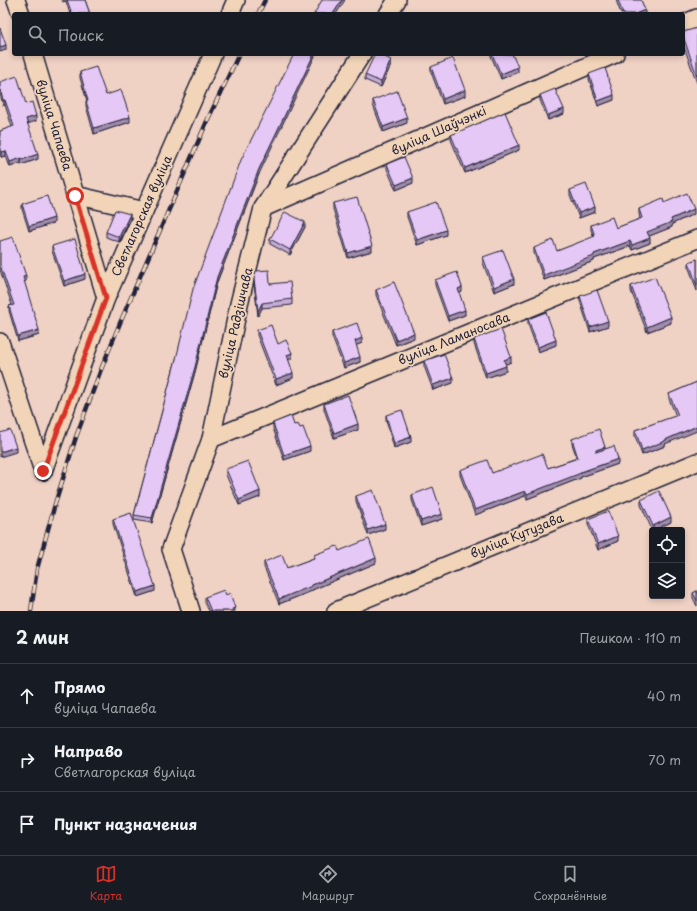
<!DOCTYPE html>
<html lang="ru">
<head>
<meta charset="utf-8">
<style>
	body { margin:0; font-family:"Playpen Sans",sans-serif; background:#20242c; color:#f1f3f6 }
	.controls { position:absolute; right:12px; bottom:12px; display:grid; overflow:hidden; border-radius:4px; box-shadow:0 2px 6px #0003 }
	.controls button { width:36px; height:36px; display:grid; place-items:center; padding:0; border:0; border-bottom:1px solid #363941; background:#171b24; color:#f1f3f6; font:20px sans-serif }
	.stop { position:absolute; width:12px; height:12px; margin:-9px; border:3px solid #d93025; border-radius:50%; background:#fff }
	.stop.end { background:#d93025; border-color:#fff; box-shadow:0 1px 4px #0008 }
	.list { margin:0; padding:0; list-style:none }
	h2 { display:flex; justify-content:space-between; align-items:center; height:52px; margin:0; padding:0 16px; font-size:17px }
	h2 small { font-size:13px; font-weight:400; color:#9ea1a6 }
	.list li { display:grid; grid-template-columns:26px 1fr auto; gap:12px; align-items:center; box-sizing:border-box; height:64px; padding:0 16px; border-top:1px solid #363941 }
	.list b { display:block; font-size:15px; white-space:nowrap }
	.list p { margin:0; font-size:13px; white-space:nowrap; color:#9ea1a6 }
	.list em { font-size:13px; font-style:normal; color:#9ea1a6 }
	.icon { flex:none; width:22px; height:22px; fill:none; stroke:currentColor; stroke-width:2; stroke-linecap:round; stroke-linejoin:round }
	.map { position:relative; flex:none; width:697px; height:611px; overflow:hidden }
	.search { position:absolute; background:#171b24; box-shadow:0 2px 6px #0003; left:12px; right:12px; top:12px; height:44px; display:flex; align-items:center; gap:10px; box-sizing:border-box; padding:0 14px; border-radius:4px; color:#9ea1a6; font-size:15px }
	.sheet { height:244px; background:#171b24 }
	nav { display:flex; justify-content:space-around; align-items:center; box-sizing:border-box; height:56px; border-top:1px solid #363941; background:#171b24; font-size:11px; color:#9ea1a6 }
	nav a { display:grid; justify-items:center; gap:2px }
	nav .on { color:#d93025 }
	.map>svg:first-child { display:block }
</style>
</head>
<body>
<div class="map">
<svg width="697" height="611" viewBox="0 0 697 611">
	<rect width="100%" height="100%" fill="#f0d2c5"/>
	<filter id="ink" filterUnits="userSpaceOnUse"><feTurbulence type="fractalNoise" baseFrequency=".025" numOctaves="2"/><feDisplacementMap in="SourceGraphic" scale="8" xChannelSelector="R" yChannelSelector="G"/><feConvolveMatrix kernelMatrix="1 2 1 2 8 2 1 2 1" color-interpolation-filters="sRGB"/></filter>
	<g filter="url(#ink)">
		<g fill="none" stroke-linecap="round" stroke-linejoin="round">
			<g stroke="#22223b" stroke-width="20">
				<g id="street">
					<path d="M16,0L21,14"/>
					<path d="M230,14L236,0"/>
					<path d="M388,14L397,0"/>
					<path d="M683,24L697,18"/>
					<path d="M33,54L106,298"/>
					<path d="M75,195L144,211"/>
					<path d="M263,208L615,54"/>
					<path d="M0,342L43,471"/>
					<path d="M211,439L697,239"/>
					<path d="M43,471L106,298L213,54"/>
					<path d="M191,611L171,549L211,439L239,304L263,208L362,54"/>
					<path d="M336,611L697,462"/>
				</g>
			</g>
			<use href="#street" stroke="#f2d5b9" stroke-width="17"/>
			<g stroke="#22223b" stroke-width="4.5">
				<g id="rail">
					<path d="M258,14L265,0"/>
					<path d="M31,611L37,569L55,504L76,437L100,372L120,323L208,119L239,54"/>
				</g>
			</g>
			<use href="#rail" stroke="#f2d5b9" stroke-width="3" stroke-dasharray="9" stroke-linecap="butt"/>
		</g>
		<g fill="#c6acd4" stroke="#22223b">
			<path d="M62,0H85L90,14H70L66,1L63,2Z"/>
			<path d="M616,0H641L645,14H621Z"/>
			<path d="M697,29V83L683,44V32Z"/>
			<path d="M491,54H492L518,72L501,79L491,56Z"/>
			<path d="M391,65L381,87L365,80V75Z"/>
			<path d="M431,67L465,96L443,104L431,72Z"/>
			<path d="M80,72L106,95L130,122L94,134L86,106V101H87L80,78Z"/>
			<path d="M589,74L614,100L598,106L589,79Z"/>
			<path d="M0,82L26,104L36,121L27,124L38,159L21,165V163L10,167L6,156L1,157L0,155V131L12,127L5,105H3L0,94Z"/>
			<path d="M540,95L564,114L548,120L540,100Z"/>
			<path d="M373,100L407,123L383,132L373,105Z"/>
			<path d="M451,135L519,150L465,173L451,140Z"/>
			<path d="M387,164L413,183L396,190L387,169Z"/>
			<path d="M259,174L217,282L195,372L152,523L134,520V515L176,359Z"/>
			<path d="M570,190L595,212L579,218L570,195Z"/>
			<path d="M333,203L372,251L348,258L333,209Z"/>
			<path d="M664,203L694,214L672,224V227L649,236L650,243L632,250L630,246L594,259V261L544,280L534,253V248L557,251L594,237L591,230V225L616,228L640,219L639,214V209Z"/>
			<path d="M22,204L54,223L29,231L22,209Z"/>
			<path d="M407,212L446,235L417,245L407,217Z"/>
			<path d="M130,219L119,242L106,237V232Z"/>
			<path d="M305,227L290,255L270,244V239Z"/>
			<path d="M0,241L26,281L24,282L39,335L18,341L9,311V306L12,305L0,270Z"/>
			<path d="M52,246L85,279L64,286L52,251Z"/>
			<path d="M483,257L514,284L494,292L483,263Z"/>
			<path d="M697,259V291L689,268V262Z"/>
			<path d="M254,279L270,284L292,299V305L262,308L258,316L254,284Z"/>
			<path d="M435,280L462,292L459,294L465,315L448,321L435,285Z"/>
			<path d="M631,286L671,323L647,332L631,291Z"/>
			<path d="M376,290L414,338L396,345L376,295Z"/>
			<path d="M580,296L608,326L590,332L580,301Z"/>
			<path d="M528,319L556,345L538,352L528,324Z"/>
			<path d="M257,330L278,344L292,358L288,360L293,378L276,385L257,335Z"/>
			<path d="M332,332L362,343L356,345L360,362L344,368L332,337Z"/>
			<path d="M474,339L511,362L505,364L506,371L486,378L474,344Z"/>
			<path d="M424,361L453,383L433,390L424,366Z"/>
			<path d="M697,382L665,444V446L642,455L635,436V430L676,416L669,399V394Z"/>
			<path d="M324,404L358,430L334,438L324,409Z"/>
			<path d="M386,415L411,442L394,448L386,420Z"/>
			<path d="M273,423L294,425L310,451L284,460L273,428Z"/>
			<path d="M572,439L605,449L618,464L581,477V478L527,499L525,496L475,515L460,475V470L492,473L548,468L577,458L572,444Z"/>
			<path d="M226,469L260,497L239,505L226,475Z"/>
			<path d="M412,495L442,519L421,526L412,500Z"/>
			<path d="M356,496L385,529L368,535L356,501Z"/>
			<path d="M641,500L671,522L654,530H652L641,505Z"/>
			<path d="M113,519L155,591L137,597L113,524Z"/>
			<path d="M588,519L618,541L598,550L588,524Z"/>
			<path d="M339,551L376,563L312,590V591L279,604L264,567V562L287,568L314,558V555Z"/>
			<path d="M697,591V606L693,598V593Z"/>
			<path d="M226,595L235,611H209L205,603V597Z"/>
		</g>
		<g fill="#a18cac" stroke="#22223b">
			<path d="M342,0H345L336,14H333Z"/>
			<path d="M645,10V14H635Z"/>
			<path d="M6,45V50L0,52V47Z"/>
			<path d="M314,54H316L259,174L217,282L195,372L152,523V518L217,277L259,169Z"/>
			<path d="M391,60V65L381,87V82Z"/>
			<path d="M518,67V72L501,79V74Z"/>
			<path d="M465,90V96L443,104V99Z"/>
			<path d="M614,95V100L598,106V101Z"/>
			<rect x="3" y="100" width="2" height="5"/>
			<path d="M564,109V114L548,120V115Z"/>
			<path d="M36,116V121L26,124V119Z"/>
			<path d="M130,117V122L94,134V128Z"/>
			<path d="M407,118V123L383,132V127Z"/>
			<path d="M519,145V150L465,173V168Z"/>
			<path d="M6,151V156L1,157V152Z"/>
			<path d="M38,154V159L21,165V160Z"/>
			<path d="M21,158V163L10,167V162Z"/>
			<path d="M413,178V183L396,190V185Z"/>
			<path d="M595,207V212L579,218V213Z"/>
			<path d="M694,209V214L672,224V227L647,237V232L671,219Z"/>
			<path d="M130,214V219L119,242V237Z"/>
			<path d="M54,218V223L29,231V226Z"/>
			<path d="M305,222V227L290,255V250Z"/>
			<path d="M446,230V235L417,245V240Z"/>
			<path d="M650,238V243L632,250V245Z"/>
			<path d="M630,241V246L594,259V261L544,280V275L594,254Z"/>
			<path d="M372,246V251L348,258V253Z"/>
			<path d="M85,274V279L64,286V281Z"/>
			<path d="M26,276V281L23,282V277Z"/>
			<path d="M514,279V284L494,292V287Z"/>
			<path d="M462,287V292L458,294V289Z"/>
			<path d="M262,303V308L258,316V311Z"/>
			<path d="M465,310V315L448,321V316Z"/>
			<path d="M671,317V323L647,332V327Z"/>
			<path d="M608,321V326L590,332V327Z"/>
			<path d="M39,330V335L18,341V336Z"/>
			<path d="M414,333V338L396,345V340Z"/>
			<path d="M362,338V343L355,346V341Z"/>
			<path d="M556,340V345L538,352V347Z"/>
			<path d="M292,353V358L287,360V355Z"/>
			<path d="M360,357V362L344,368V363Z"/>
			<path d="M511,357V362L504,365V360Z"/>
			<path d="M506,366V371L486,378V373Z"/>
			<path d="M293,373V378L276,385V379Z"/>
			<path d="M453,378V383L433,390V385Z"/>
			<path d="M358,424V430L334,438V433Z"/>
			<path d="M697,426V431L665,444V446L642,455V450Z"/>
			<path d="M411,437V442L394,448V443Z"/>
			<path d="M310,446V451L284,460V455Z"/>
			<path d="M16,447V452L0,457V452Z"/>
			<path d="M605,447V452L596,455V450Z"/>
			<path d="M618,459V464L581,477V478L527,499V494L581,472Z"/>
			<path d="M260,491V497L239,505V500Z"/>
			<path d="M525,491V496L475,515V510Z"/>
			<path d="M442,514V519L421,526V521Z"/>
			<path d="M671,517V522L654,530H653V526Z"/>
			<path d="M385,524V529L368,535V530Z"/>
			<path d="M618,536V541L598,550V544Z"/>
			<path d="M376,558V563L312,590V591L279,604V599Z"/>
			<path d="M155,586V591L137,597V592Z"/>
			<path d="M235,608V611H232V609Z"/>
		</g>
		<g fill="#e6c8f6" stroke="#22223b">
			<path d="M67,0H85L90,14H72Z"/>
			<path d="M322,0H342L333,14H314Z"/>
			<path d="M618,0H641L645,10L635,14H623Z"/>
			<path d="M0,28L6,45L0,47Z"/>
			<path d="M697,28V76L683,36V32Z"/>
			<path d="M294,54H314L259,169L217,277L195,367L152,518L134,515L176,359L193,289L241,160Z"/>
			<path d="M375,54H379L391,60L381,82L365,75Z"/>
			<path d="M492,54H512L518,67L501,74Z"/>
			<path d="M453,58L465,90L443,99L431,67Z"/>
			<path d="M96,67L106,95L121,90L130,117L94,128L86,101H88L80,72Z"/>
			<path d="M605,68L614,95L598,101L589,74Z"/>
			<path d="M17,76L26,104L32,102L36,116L26,119L38,154L21,160V158L10,162L6,151L1,152L0,150V131L14,126L5,100H3L0,89V82Z"/>
			<path d="M555,89L564,109L548,115L540,95Z"/>
			<path d="M397,91L407,118L383,127L373,100Z"/>
			<path d="M505,112L519,145L465,168L451,135Z"/>
			<path d="M404,157L413,178L396,185L387,164Z"/>
			<path d="M586,184L595,207L579,213L570,190Z"/>
			<path d="M687,193L694,209L671,219L672,222L647,232L650,238L632,245L630,241L594,254V256L544,275L534,248L553,240L557,251L595,236L591,225L612,217L616,228L642,218L639,209L663,199L664,203Z"/>
			<path d="M47,196L54,218L29,226L22,204Z"/>
			<path d="M357,197L372,246L348,253L333,203Z"/>
			<path d="M436,202L446,230L417,240L407,212Z"/>
			<path d="M115,210L130,214L119,237L106,232Z"/>
			<path d="M285,212L305,222L290,250L270,239Z"/>
			<path d="M13,237L26,276L23,277L39,330L18,336L9,306L14,305L0,265V241Z"/>
			<path d="M75,239L85,274L64,281L52,246Z"/>
			<path d="M503,250L514,279L494,287L483,257Z"/>
			<path d="M697,259V286L689,262Z"/>
			<path d="M269,270L270,284L290,282L292,299L262,303L258,311L254,279L256,271Z"/>
			<path d="M457,272L462,287L458,289L465,310L448,316L435,280Z"/>
			<path d="M655,277L671,317L647,327L631,286Z"/>
			<path d="M394,282L414,333L396,340L376,290Z"/>
			<path d="M597,290L608,321L590,327L580,296Z"/>
			<path d="M546,312L556,340L538,347L528,319Z"/>
			<path d="M357,323L362,338L355,341L360,357L344,363L332,332Z"/>
			<path d="M271,325L278,344L286,340L292,353L287,355L293,373L276,379L257,330Z"/>
			<path d="M501,329L511,357L504,360L506,366L486,373L474,339Z"/>
			<path d="M444,354L453,378L433,385L424,361Z"/>
			<path d="M697,382V426L665,440V441L642,450L635,430L678,415L669,394Z"/>
			<path d="M348,395L358,424L334,433L324,404Z"/>
			<path d="M402,410L411,437L394,443L386,415Z"/>
			<path d="M291,416L294,425L298,424L300,428L303,427L310,446L284,455L273,423Z"/>
			<path d="M599,429L605,447L596,450V452L614,446L618,459L581,472V473L527,494L525,491L475,510L460,470L487,460L492,473L542,454L548,468L578,458L572,439Z"/>
			<path d="M10,430L16,447L0,452V433Z"/>
			<path d="M248,461L260,491L239,500L226,469Z"/>
			<path d="M433,487L442,514L421,521L412,495Z"/>
			<path d="M373,490L385,524L368,530L356,496Z"/>
			<path d="M659,491L671,517L653,526L641,500Z"/>
			<path d="M608,511L618,536L598,544L588,519Z"/>
			<path d="M131,513L155,586L137,592L113,519Z"/>
			<path d="M369,539L376,558L312,585V586L279,599L264,562L282,555L287,568L314,558V555L337,546L339,551Z"/>
			<path d="M224,590L226,595L230,593L235,608L232,609L233,611H211L205,597Z"/>
			<path d="M697,591V601L693,593Z"/>
		</g>
	</g>
	<g fill="none" stroke-linecap="round" stroke-linejoin="round" filter="url(#ink)">
		<path stroke="#d93025" stroke-width="5" d="M43,471L106,298L75,196"/>
	</g>
	<g text-anchor="middle" stroke-width="3.5" stroke-linejoin="round" paint-order="stroke">
		<g font-size="12" fill="#22223b" stroke="#f2d5b9">
			<text transform="translate(54 125) rotate(73)" y="4">вуліца Чапаева</text>
			<text transform="translate(439 131) rotate(-24)" y="4">вуліца Шаўчэнкі</text>
			<text transform="translate(142 216) rotate(-66)" y="4">Светлагорская вуліца</text>
			<text transform="translate(236 323) rotate(-77)" y="4">вуліца Радзішчава</text>
			<text transform="translate(454 339) rotate(-22)" y="4">вуліца Ламаносава</text>
			<text transform="translate(517 536) rotate(-22)" y="4">вуліца Кутузава</text>
		</g>
	</g>
</svg>
<div class="controls">
<button><svg class="icon" aria-label="locate" viewBox="0 0 24 24"><circle cx="12" cy="12" r="6"/><path d="M12 2v4M12 18v4M2 12h4M18 12h4"/></svg></button>
<button><svg class="icon" aria-label="layers" viewBox="0 0 24 24"><path d="M12 4l9 5-9 5-9-5zM3 14l9 5 9-5"/></svg></button>
</div>
<div class="stop" style="left:75px;top:196px"></div>
<div class="stop end" style="left:43px;top:471px"></div>
<div class="search"><svg class="icon" aria-label="search" viewBox="0 0 24 24"><circle cx="10" cy="10" r="6"/><path d="M15 15l6 6"/></svg>Поиск</div>
</div>
<section class="sheet">
<h2>2 мин<small>Пешком · 110 m</small></h2>
<ul class="list">
<li><svg class="icon" aria-label="ahead" viewBox="0 0 24 24"><path d="M12 20V5M6 11l6-6 6 6"/></svg><div><b>Прямо</b><p>вуліца Чапаева</p></div><em>40 m</em></li>
<li><svg class="icon" aria-label="right" viewBox="0 0 24 24"><path d="M7 20v-9h11M14 6l5 5-5 5"/></svg><div><b>Направо</b><p>Светлагорская вуліца</p></div><em>70 m</em></li>
<li><svg class="icon" aria-label="arrive" viewBox="0 0 24 24"><path d="M6 21V4h12l-3 4 3 4H6"/></svg><div><b>Пункт назначения</b></div></li>
</ul>
</section>
<nav>
<a class="on"><svg class="icon" aria-label="map" viewBox="0 0 24 24"><path d="M3 6l6-2 6 2 6-2v14l-6 2-6-2-6 2zM9 4v14M15 6v14"/></svg>Карта</a>
<a><svg class="icon" aria-label="directions" viewBox="0 0 24 24"><path d="M12 3l9 9-9 9-9-9zM9 14v-3h6M13 9l2 2-2 2"/></svg>Маршрут</a>
<a><svg class="icon" aria-label="saved" viewBox="0 0 24 24"><path d="M7 4h10v16l-5-4-5 4z"/></svg>Сохранённые</a>
</nav>
</body>
</html>
